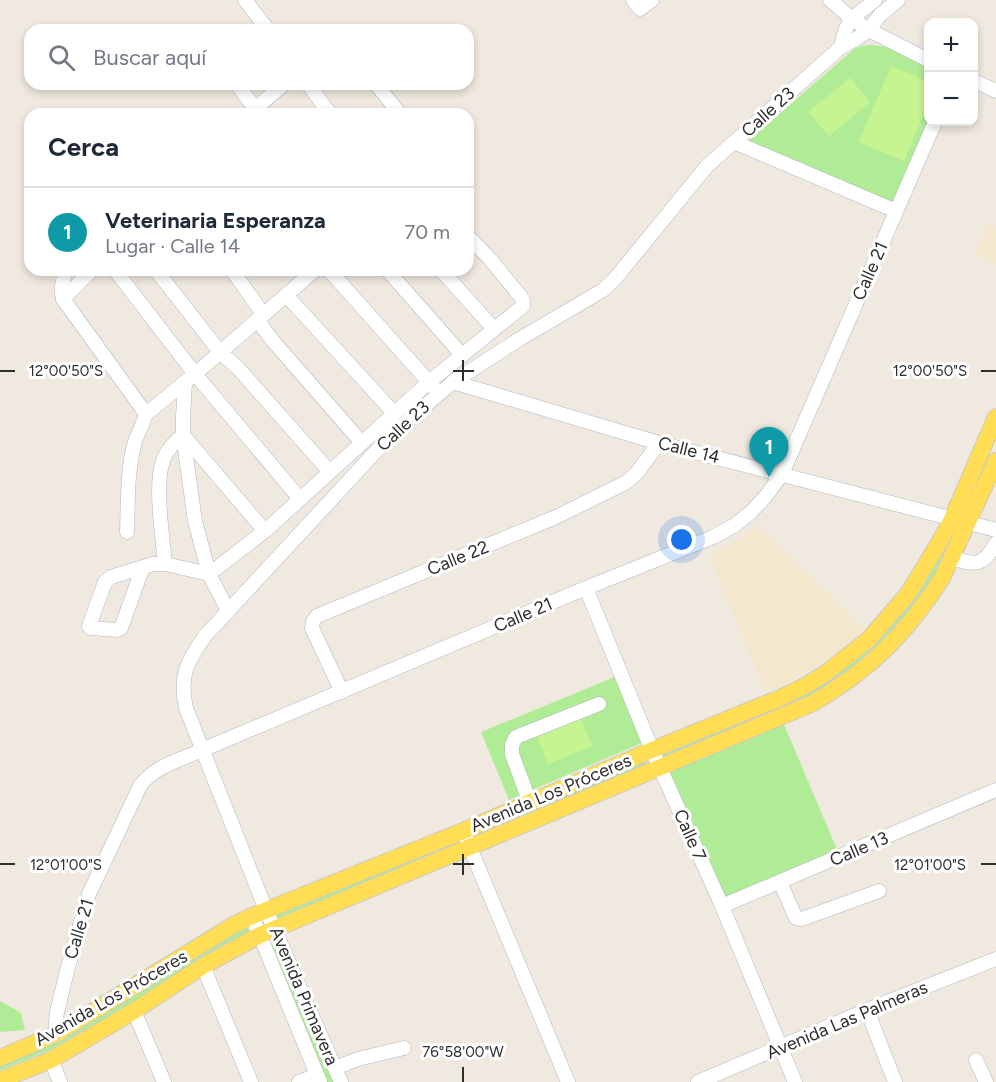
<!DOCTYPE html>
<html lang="es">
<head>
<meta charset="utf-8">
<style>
	body { margin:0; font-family:Figtree,sans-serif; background:#f2f2f3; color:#1f2937 }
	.controls { position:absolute; right:18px; top:18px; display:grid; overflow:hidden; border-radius:12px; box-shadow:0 3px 9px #0003 }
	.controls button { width:54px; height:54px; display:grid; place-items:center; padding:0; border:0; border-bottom:2px solid #e0e1e3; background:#fff; color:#1f2937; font:30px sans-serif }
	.you { position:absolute; left:682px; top:540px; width:21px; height:21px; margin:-15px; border:4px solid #fff; border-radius:50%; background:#1a73e8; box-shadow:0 0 0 9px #1a73e833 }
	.badge { display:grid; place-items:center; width:39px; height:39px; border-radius:50%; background:#0b8043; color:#fff; font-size:20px; font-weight:700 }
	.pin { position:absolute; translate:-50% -50px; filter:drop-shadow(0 2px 3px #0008) }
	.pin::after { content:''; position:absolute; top:32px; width:21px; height:18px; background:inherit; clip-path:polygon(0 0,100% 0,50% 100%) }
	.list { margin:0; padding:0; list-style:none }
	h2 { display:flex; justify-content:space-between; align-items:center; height:78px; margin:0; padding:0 24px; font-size:26px }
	h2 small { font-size:20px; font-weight:400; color:#747a83 }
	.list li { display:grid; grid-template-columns:39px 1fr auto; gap:18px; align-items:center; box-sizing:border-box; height:90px; padding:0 24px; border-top:2px solid #e0e1e3 }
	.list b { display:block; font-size:22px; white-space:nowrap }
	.list p { margin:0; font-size:20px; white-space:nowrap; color:#747a83 }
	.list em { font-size:20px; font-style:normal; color:#747a83 }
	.icon { flex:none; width:33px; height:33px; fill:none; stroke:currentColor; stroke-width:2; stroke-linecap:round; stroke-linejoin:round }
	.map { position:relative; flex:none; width:996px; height:1082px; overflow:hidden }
	.search { position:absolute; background:#fff; box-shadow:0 3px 9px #0003; left:24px; top:24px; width:450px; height:66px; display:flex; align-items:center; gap:15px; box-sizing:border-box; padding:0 21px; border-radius:18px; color:#747a83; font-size:22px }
	.panel { position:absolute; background:#fff; box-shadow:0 3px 9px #0003; left:24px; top:108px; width:450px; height:168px; border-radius:18px }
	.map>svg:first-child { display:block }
</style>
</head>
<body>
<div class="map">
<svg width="996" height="1082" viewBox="0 0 996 1082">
	<rect width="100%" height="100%" fill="#f0e9df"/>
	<g fill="#f3e8cd">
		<path d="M988,223L996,226V265L974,255Z"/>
		<path d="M757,525L864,629L847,646L833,656L789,682L765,692L709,555L726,548L739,540Z"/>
	</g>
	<g fill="#b0ec96">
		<path d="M866,45C891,45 906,54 928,64V122L895,206L747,142L855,48Z"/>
		<path d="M952,527H962L940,576L901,626L829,687L662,761L661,751L867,646Z"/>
		<path d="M617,676L644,742L509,800L481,732Z"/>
		<path d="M783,722L838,852L723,898L666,769Z"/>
		<path d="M644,760L647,764L481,837L478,830Z"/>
		<path d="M460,840L461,844L279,920L276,914Z"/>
		<path d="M246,926L250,932L65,1044L0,1070V1059Z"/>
		<path d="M276,944L335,1082H326L269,946Z"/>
		<path d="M0,1001L21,1013L25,1030L0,1032Z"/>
	</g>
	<g fill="#c6f491">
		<path d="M891,66L928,82V103L904,161L859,142Z"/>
		<path d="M850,78L870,102L829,136L808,112Z"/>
		<path d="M580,716L592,746L548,764L536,734Z"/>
	</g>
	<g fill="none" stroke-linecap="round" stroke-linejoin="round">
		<g stroke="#b3b5c2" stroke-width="15">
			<g id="minor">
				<path d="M245,0L268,30"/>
				<path d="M633,0L640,9L652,0"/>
				<path d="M830,0L851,18L869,30L928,60"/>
				<path d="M841,47C847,16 853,19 875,0"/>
				<path d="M974,81L996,91"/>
				<path d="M237,84L259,114"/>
				<path d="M308,84L330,114"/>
				<path d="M376,84L400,114"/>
				<path d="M255,109L284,84"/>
				<path d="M734,142L896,211"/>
				<path d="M66,270C63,280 60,288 63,299L146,414"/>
				<path d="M115,270L195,374L300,499"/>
				<path d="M156,270L220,352L238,368L330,472"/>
				<path d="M232,270L263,314"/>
				<path d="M329,270L435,389"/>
				<path d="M441,270L494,329"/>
				<path d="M389,272L462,355"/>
				<path d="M286,295L394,413"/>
				<path d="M63,299L92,270"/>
				<path d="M257,320L273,341L362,443"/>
				<path d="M185,382L183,417V435L195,521L209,574L228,611"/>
				<path d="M453,382L659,443L996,530"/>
				<path d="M127,532C128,503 127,474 134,445C137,434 143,425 146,414L195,374L315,270"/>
				<path d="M952,558C976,566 983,566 996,543"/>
				<path d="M165,564C163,538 154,485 163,461C166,450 175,442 183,435L265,531"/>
				<path d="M143,567L121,628L117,630L91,628L89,626L105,582L111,577L153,564H165L209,574L265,531L429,382L523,306V301L521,297L490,259L468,236"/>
				<path d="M586,588L652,750L722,906L795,1082"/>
				<path d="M342,692L312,628L313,621L317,616L556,517L625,483L636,474L659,443"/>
				<path d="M530,803L512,754V745L516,737L599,704"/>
				<path d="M463,831L568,1082"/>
				<path d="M780,882L796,918L802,919L879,891"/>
				<path d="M722,906L996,790"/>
				<path d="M252,916L320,1082"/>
				<path d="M203,966L251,1082"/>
				<path d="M867,1010L895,1082"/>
				<path d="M134,1011L164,1082"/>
				<path d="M56,1034V1022L57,1012L68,967L89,894L140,786C154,766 181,760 202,750L586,588L713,537L735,525L750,513L766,496L782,474L935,122"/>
				<path d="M51,1060L60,1082"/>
				<path d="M976,1060L986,1082"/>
				<path d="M335,1068L358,1059L404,1048"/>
				<path d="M299,1082L317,1075"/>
				<path d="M341,1082L266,910L186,708C179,675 187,662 205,636L392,434L453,382L518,340L603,290L614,280L707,166L734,142L841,47L856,39L869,30L880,15L898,0"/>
				<path d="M698,1082L867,1010L996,959"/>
			</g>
		</g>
		<g stroke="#c9c9c9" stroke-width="18">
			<g id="major">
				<path d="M0,1058L56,1034L232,926L252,916L463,831L652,750L780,698L805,686L826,673L869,639L908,594L939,543L952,519L996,417"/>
				<path d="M0,1080L51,1060L134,1011L203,966L260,935L811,704C869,671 905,635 942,578L996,461"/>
			</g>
		</g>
		<use href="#minor" stroke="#fff" stroke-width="14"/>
		<use href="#major" stroke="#ffde55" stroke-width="16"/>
	</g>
	<path fill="none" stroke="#2e2e2e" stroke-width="2" d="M463,360V381M0,371H15M453,371H474M981,371H996M463,854V875M0,864H15M453,864H474M981,864H996M463,1067V1082"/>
	<g text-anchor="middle" stroke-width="6" stroke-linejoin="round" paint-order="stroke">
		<g font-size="18" fill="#2e2e2e" stroke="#fff">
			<text transform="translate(768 112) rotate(-42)" y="6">Calle 23</text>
			<text transform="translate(870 271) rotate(-66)" y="6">Calle 21</text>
			<text transform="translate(403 426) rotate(-43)" y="6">Calle 23</text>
			<text transform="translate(689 450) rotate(14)" y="6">Calle 14</text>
			<text transform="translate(458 558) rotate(-22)" y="6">Calle 22</text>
			<text transform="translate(523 615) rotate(-23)" y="6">Calle 21</text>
			<text transform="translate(551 793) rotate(-23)" y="6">Avenida Los Próceres</text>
			<text transform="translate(690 835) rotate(66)" y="6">Calle 7</text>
			<text transform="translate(859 849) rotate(-23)" y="6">Calle 13</text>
			<text transform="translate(79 929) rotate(-73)" y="6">Calle 21</text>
			<text transform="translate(304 996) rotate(67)" y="6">Avenida Primavera</text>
			<text transform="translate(111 998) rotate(-30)" y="6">Avenida Los Próceres</text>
			<text transform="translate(847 1020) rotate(-23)" y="6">Avenida Las Palmeras</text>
		</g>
	</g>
	<g font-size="15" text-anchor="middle" fill="#2e2e2e" stroke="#fff" stroke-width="6" stroke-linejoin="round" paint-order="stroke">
		<text x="66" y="376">12°00'50"S</text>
		<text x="930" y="376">12°00'50"S</text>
		<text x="66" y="870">12°01'00"S</text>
		<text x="930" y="870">12°01'00"S</text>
		<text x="463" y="1057">76°58'00"W</text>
	</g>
</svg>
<div class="controls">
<button>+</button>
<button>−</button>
</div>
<div class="you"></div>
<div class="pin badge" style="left:769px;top:477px;background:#0f9aa8">1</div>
<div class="search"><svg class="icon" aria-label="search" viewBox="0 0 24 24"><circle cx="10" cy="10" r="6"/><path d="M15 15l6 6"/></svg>Buscar aquí</div>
<section class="panel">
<h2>Cerca<small></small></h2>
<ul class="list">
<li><span class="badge" style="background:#0f9aa8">1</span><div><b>Veterinaria Esperanza</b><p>Lugar · Calle 14</p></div><em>70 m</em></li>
</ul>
</section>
</div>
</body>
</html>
